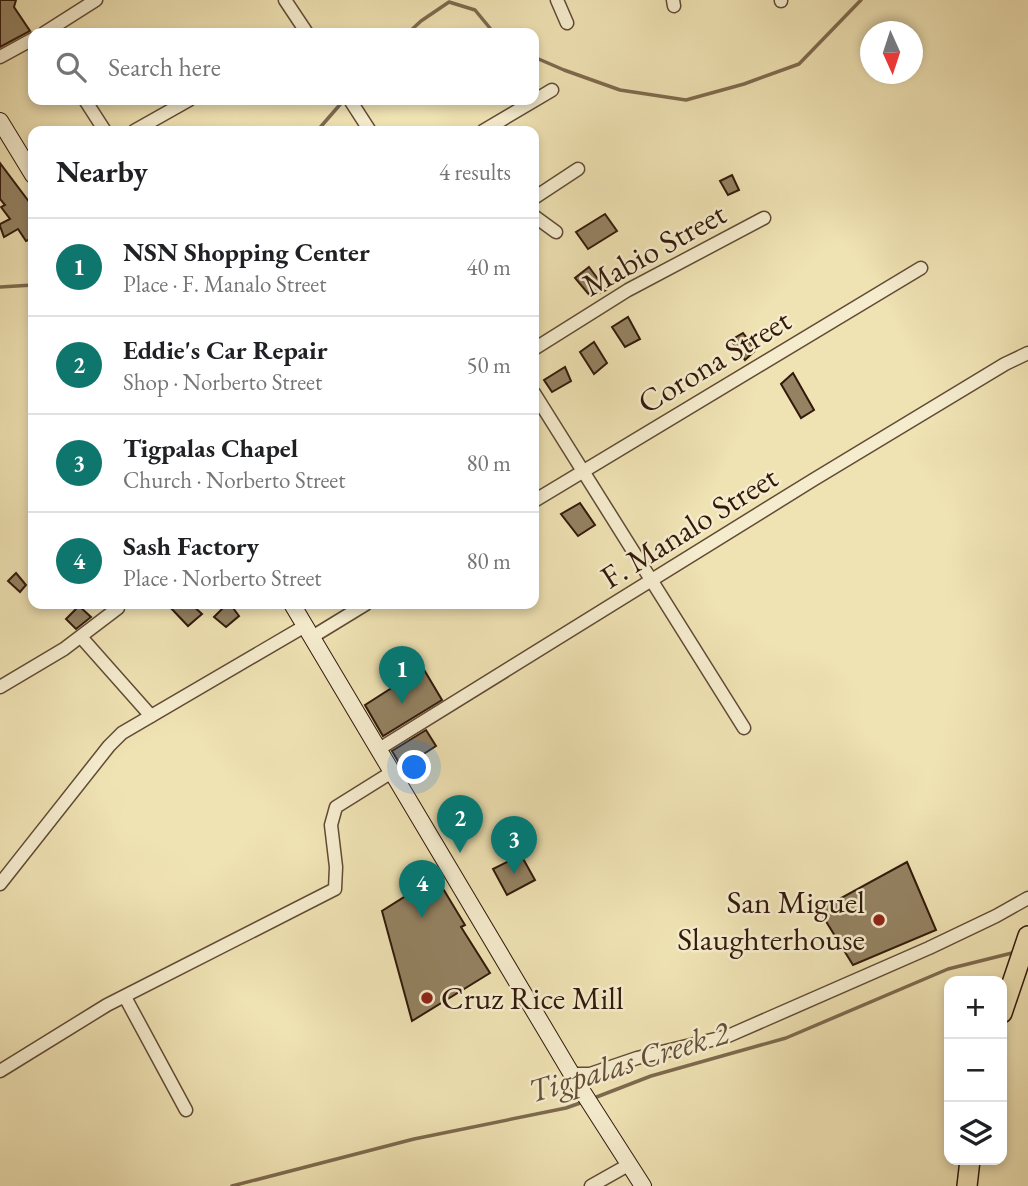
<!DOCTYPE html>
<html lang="en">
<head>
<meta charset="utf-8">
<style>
	body { margin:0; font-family:"EB Garamond",serif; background:#f2f2f2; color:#202124 }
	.controls { position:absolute; right:21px; bottom:21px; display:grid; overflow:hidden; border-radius:14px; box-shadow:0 4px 10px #0003 }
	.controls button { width:63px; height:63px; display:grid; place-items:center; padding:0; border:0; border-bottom:2px solid #e0e0e0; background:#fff; color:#202124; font:35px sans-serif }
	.compass { position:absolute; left:860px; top:21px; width:63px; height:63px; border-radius:50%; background:#fff; box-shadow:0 4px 10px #0003; rotate:177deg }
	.you { position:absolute; left:415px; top:768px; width:24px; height:24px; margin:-18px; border:5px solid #fff; border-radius:50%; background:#1a73e8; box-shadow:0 0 0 10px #1a73e833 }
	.badge { display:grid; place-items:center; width:46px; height:46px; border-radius:50%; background:#0f766e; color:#fff; font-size:23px; font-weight:700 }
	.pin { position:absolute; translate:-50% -58px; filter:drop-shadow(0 2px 4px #0008) }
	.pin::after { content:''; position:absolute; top:37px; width:24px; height:21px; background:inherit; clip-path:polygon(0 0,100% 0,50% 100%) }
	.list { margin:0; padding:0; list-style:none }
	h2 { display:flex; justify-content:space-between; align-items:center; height:91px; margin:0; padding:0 28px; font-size:30px }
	h2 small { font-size:23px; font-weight:400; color:#757577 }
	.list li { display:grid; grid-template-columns:46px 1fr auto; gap:21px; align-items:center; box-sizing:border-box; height:98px; padding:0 28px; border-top:2px solid #e0e0e0 }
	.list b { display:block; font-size:26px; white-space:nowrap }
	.list p { margin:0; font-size:23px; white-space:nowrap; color:#757577 }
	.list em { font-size:23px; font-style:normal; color:#757577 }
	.icon { flex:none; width:38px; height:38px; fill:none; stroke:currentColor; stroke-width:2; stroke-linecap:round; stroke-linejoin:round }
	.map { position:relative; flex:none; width:1028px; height:1186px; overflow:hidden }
	.search { position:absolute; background:#fff; box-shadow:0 4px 10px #0003; left:28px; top:28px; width:511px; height:77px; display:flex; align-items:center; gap:18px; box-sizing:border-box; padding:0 24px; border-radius:14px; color:#757577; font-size:26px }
	.panel { position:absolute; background:#fff; box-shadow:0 4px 10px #0003; left:28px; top:126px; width:511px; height:483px; border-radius:14px }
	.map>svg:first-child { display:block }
</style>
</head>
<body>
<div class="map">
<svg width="1028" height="1186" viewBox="0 0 1028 1186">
	<rect width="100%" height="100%" fill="#efe2b3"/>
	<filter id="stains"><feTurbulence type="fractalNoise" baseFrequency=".00286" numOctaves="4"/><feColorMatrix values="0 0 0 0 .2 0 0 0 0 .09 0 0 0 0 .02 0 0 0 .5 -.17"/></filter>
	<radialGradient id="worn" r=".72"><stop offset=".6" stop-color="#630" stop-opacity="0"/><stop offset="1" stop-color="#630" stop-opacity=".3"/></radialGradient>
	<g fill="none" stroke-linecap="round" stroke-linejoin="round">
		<g stroke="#7d694e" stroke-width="3.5">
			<path d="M408,33L421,21L449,2L475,10L494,33"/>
			<path d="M534,57L564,70L620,90L686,100L744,84L799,64L861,0"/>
			<path d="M317,131L344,100"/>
			<path d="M0,287L33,285"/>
			<path d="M594,1098L651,1076L786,1038L948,969L1016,952"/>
			<path d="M232,1186L414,1139L566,1108L583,1102"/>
		</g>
	</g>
	<g fill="#948262" stroke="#32190b" stroke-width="2">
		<path d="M0,0H16L14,7L30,31L0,47Z"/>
		<path d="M0,163L33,207V238L26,241L18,229L4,237L0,226V224L10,219L1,207L5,205L0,199Z"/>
		<path d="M732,175L739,190L728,195L720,181Z"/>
		<path d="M605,214L617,231L588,249L576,232Z"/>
		<path d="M589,267L606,290L591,297L575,278Z"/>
		<path d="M628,317L640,339L625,347L612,327Z"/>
		<path d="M743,333L756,350L745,360L731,340Z"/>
		<path d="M594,342L607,363L594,374L580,352Z"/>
		<path d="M565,367L571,381L552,392L544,380Z"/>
		<path d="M793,373L814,410L801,418L781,384Z"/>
		<path d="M580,503L595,525L578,536L561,514Z"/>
		<path d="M16,573L26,585L20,592L8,581Z"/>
		<path d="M167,604H191L202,614L188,626Z"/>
		<path d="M227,604H230L239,616L226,627L214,617Z"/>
		<path d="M79,606L91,617L76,629L66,619Z"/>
		<path d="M423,668L442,700L383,736L365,705Z"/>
		<path d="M426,730L436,746L402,768L392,751Z"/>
		<path d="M521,855L535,880L507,895L493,869Z"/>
		<path d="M907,862L936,930L853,965L819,910Z"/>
		<path d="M436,877L465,925L461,927L490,973L412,1021L382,911Z"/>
	</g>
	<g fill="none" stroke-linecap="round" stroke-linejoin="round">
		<g stroke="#614b35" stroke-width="15">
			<g id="minor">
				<path d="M285,0L307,33"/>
				<path d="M557,0L567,23"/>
				<path d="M673,0L674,6"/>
				<path d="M781,0V1"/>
				<path d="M44,33L96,0"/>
				<path d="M0,57L33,39"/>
				<path d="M85,100L105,131"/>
				<path d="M350,100L370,131"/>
				<path d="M134,131L189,100"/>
				<path d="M483,131L552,90"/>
				<path d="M534,198L578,169"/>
				<path d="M534,216L556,232"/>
				<path d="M534,349L628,290L764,218"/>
				<path d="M534,393L744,728"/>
				<path d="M534,501L921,268"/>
				<path d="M81,637L151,716"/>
				<path d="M312,637L366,604"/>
				<path d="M0,687L64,649L118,608"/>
				<path d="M379,749L813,480L1005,364L1028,353"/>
				<path d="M0,884L109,746L122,733L305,626"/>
				<path d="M125,997L186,1110"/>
				<path d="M0,1071L107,1005L335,889L336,867L331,825L336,807L392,772"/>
				<path d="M572,1074H590L637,1058L728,1036L929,948L996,916L1028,898"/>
				<path d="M591,1186L630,1164"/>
			</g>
		</g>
		<g stroke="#32190b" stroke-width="18">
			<g id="secondary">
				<path d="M0,121L33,175"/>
				<path d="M292,604L577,1083L643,1186"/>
			</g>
		</g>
		<g stroke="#32190b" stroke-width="22">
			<g id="trunk">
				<path d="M1002,1013L1028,936"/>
				<path d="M967,1186L970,1160"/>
			</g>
		</g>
		<use href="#minor" stroke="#f5ecce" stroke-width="12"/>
		<use href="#secondary" stroke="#f5ecce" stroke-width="16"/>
		<use href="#trunk" stroke="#efe2b3" stroke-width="19"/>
	</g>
	<g fill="#8f2418" stroke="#f5ecce" stroke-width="2.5">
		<circle cx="879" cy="920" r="7"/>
		<circle cx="427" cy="998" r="7"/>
	</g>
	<g text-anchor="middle" stroke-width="5" stroke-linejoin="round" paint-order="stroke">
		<g font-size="32" fill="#32190b" stroke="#f5ecce">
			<text transform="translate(654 249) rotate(-29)" y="11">Mabio Street</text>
			<text transform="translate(714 361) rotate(-31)" y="11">Corona Street</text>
			<text transform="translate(689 527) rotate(-32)" y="11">F. Manalo Street</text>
		</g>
		<g font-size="32" fill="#32190b" stroke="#f5ecce" text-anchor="end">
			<text x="865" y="913">San Miguel<tspan x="865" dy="37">Slaughterhouse</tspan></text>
			<text x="441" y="1009" text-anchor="start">Cruz Rice Mill</text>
		</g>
		<g font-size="33" font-style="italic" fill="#644e37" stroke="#f5ecce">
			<text transform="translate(628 1061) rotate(-17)" y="12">Tigpalas Creek 2</text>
		</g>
	</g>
	<rect width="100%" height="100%" filter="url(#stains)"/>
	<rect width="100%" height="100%" fill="url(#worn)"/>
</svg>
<div class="controls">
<button>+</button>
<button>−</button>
<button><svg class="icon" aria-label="layers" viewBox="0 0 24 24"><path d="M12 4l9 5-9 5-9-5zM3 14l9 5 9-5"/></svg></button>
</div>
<svg class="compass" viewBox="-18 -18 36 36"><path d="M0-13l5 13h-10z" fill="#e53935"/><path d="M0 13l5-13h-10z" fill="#757577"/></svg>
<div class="you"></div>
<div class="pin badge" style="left:402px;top:704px">1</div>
<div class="pin badge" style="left:460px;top:853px">2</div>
<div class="pin badge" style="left:514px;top:874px">3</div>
<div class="pin badge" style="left:422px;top:918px">4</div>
<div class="search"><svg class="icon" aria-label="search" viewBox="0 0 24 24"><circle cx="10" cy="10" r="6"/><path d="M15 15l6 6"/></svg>Search here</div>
<section class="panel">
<h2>Nearby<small>4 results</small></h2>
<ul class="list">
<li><span class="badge">1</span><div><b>NSN Shopping Center</b><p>Place · F. Manalo Street</p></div><em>40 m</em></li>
<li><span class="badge">2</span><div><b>Eddie's Car Repair</b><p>Shop · Norberto Street</p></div><em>50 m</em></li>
<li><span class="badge">3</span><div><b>Tigpalas Chapel</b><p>Church · Norberto Street</p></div><em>80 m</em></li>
<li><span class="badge">4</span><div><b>Sash Factory</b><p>Place · Norberto Street</p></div><em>80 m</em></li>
</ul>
</section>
</div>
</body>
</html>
